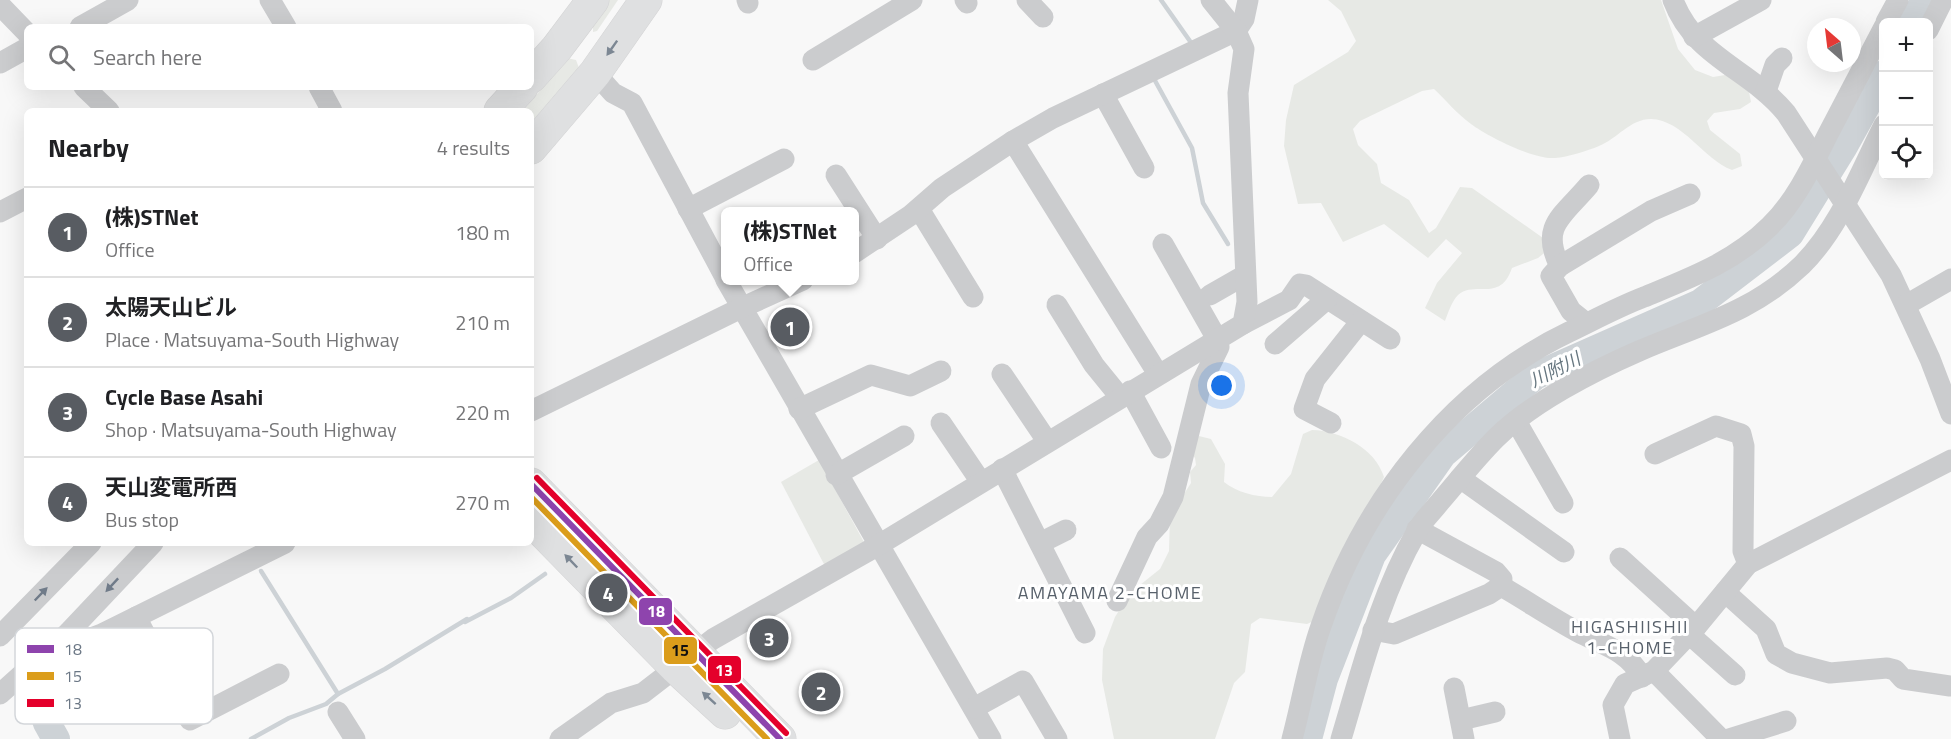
<!DOCTYPE html>
<html lang="en">
<head>
<meta charset="utf-8">
<style>
	body { margin:0; font-family:"Titillium Web","Noto Sans JP",sans-serif; background:#f6f6f6; color:#202124 }
	.controls { position:absolute; right:18px; top:18px; display:grid; overflow:hidden; border-radius:9px; box-shadow:0 6px 24px #0002 }
	.controls button { width:54px; height:54px; display:grid; place-items:center; padding:0; border:0; border-bottom:2px solid #e0e0e0; background:#fff; color:#202124; font:30px sans-serif }
	.compass { position:absolute; left:1807px; top:18px; width:54px; height:54px; border-radius:50%; background:#fff; box-shadow:0 6px 24px #0002; rotate:332deg }
	.you { position:absolute; left:1222px; top:386px; width:21px; height:21px; margin:-15px; border:4px solid #fff; border-radius:50%; background:#1a73e8; box-shadow:0 0 0 9px #1a73e833 }
	.badge { display:grid; place-items:center; width:39px; height:39px; border-radius:50%; background:#585c62; color:#fff; font-size:20px; font-weight:700 }
	.pin { position:absolute; translate:-50% -50%; border:3px solid #fff; box-shadow:0 2px 6px #0006 }
	.popup { position:absolute; left:721px; top:207px; width:138px; height:78px; box-sizing:border-box; display:grid; place-content:center; border-radius:9px; background:#fff; filter:drop-shadow(0 2px 4px #0005); font-size:20px; white-space:nowrap; color:#757577 }
	.popup b { font-size:22px; color:#202124 }
	.popup::after { content:''; position:absolute; left:50%; top:100%; margin-left:-12px; border:12px solid transparent; border-top-color:#fff }
	.list { margin:0; padding:0; list-style:none }
	h2 { display:flex; justify-content:space-between; align-items:center; height:78px; margin:0; padding:0 24px; font-size:26px }
	h2 small { font-size:20px; font-weight:400; color:#757577 }
	.list li { display:grid; grid-template-columns:39px 1fr auto; gap:18px; align-items:center; box-sizing:border-box; height:90px; padding:0 24px; border-top:2px solid #e0e0e0 }
	.list b { display:block; font-size:22px; white-space:nowrap }
	.list p { margin:0; font-size:20px; white-space:nowrap; color:#757577 }
	.list em { font-size:20px; font-style:normal; color:#757577 }
	.icon { flex:none; width:33px; height:33px; fill:none; stroke:currentColor; stroke-width:2; stroke-linecap:round; stroke-linejoin:round }
	.map { position:relative; flex:none; width:1951px; height:739px; overflow:hidden }
	.search { position:absolute; background:#fff; box-shadow:0 6px 24px #0002; left:24px; top:24px; width:510px; height:66px; display:flex; align-items:center; gap:15px; box-sizing:border-box; padding:0 21px; border-radius:9px; color:#757577; font-size:22px }
	.panel { position:absolute; background:#fff; box-shadow:0 6px 24px #0002; left:24px; top:108px; width:510px; height:438px; border-radius:9px }
	.map>svg:first-child { display:block }
</style>
</head>
<body>
<div class="map">
<svg width="1951" height="739" viewBox="0 0 1951 739">
	<rect width="100%" height="100%" fill="#f8f8f8"/>
	<g fill="#e7e9e5">
		<path d="M609,0H618L597,31L593,32V23Z"/>
		<path d="M1328,0H1661L1678,49L1695,70L1713,77L1725,75L1748,87L1751,102L1740,109L1714,113L1707,121L1710,130L1740,154L1742,166L1732,170C1703,159 1683,120 1651,119C1630,119 1617,139 1599,146C1587,151 1568,157 1555,158C1534,160 1487,136 1471,124C1457,114 1446,100 1434,89L1422,91L1360,121L1353,129L1358,145L1377,164L1381,183L1409,200L1429,233L1436,228L1460,187L1472,188L1543,238L1548,250L1538,258L1512,268C1500,303 1476,280 1458,295C1452,301 1448,313 1445,321L1425,308L1437,283L1462,253L1446,239L1428,258L1384,224L1343,242L1321,203L1298,204L1284,146L1286,120L1294,85L1348,52L1356,41L1341,11Z"/>
		<path d="M567,58L576,60L579,68L531,124V111H523Z"/>
		<path d="M1312,430C1341,431 1375,448 1384,477L1321,618L1307,624L1260,618L1251,624L1245,672L1234,683L1215,739H1114L1102,680L1103,649L1115,617L1130,593L1160,569L1169,551L1170,516L1191,483L1190,472L1196,465L1195,458L1190,452L1191,442L1199,436L1211,439L1225,464L1224,482C1236,492 1256,497 1272,497L1291,474L1303,434Z"/>
		<path d="M819,460L865,544L825,566L781,482Z"/>
	</g>
	<g fill="none" stroke-linecap="round" stroke-linejoin="round">
		<g stroke="#cdd2d6" stroke-width="4.5">
			<path d="M1161,0L1192,44"/>
			<path d="M1153,77L1192,148L1203,203L1228,244"/>
			<path d="M261,571L338,694"/>
			<path d="M465,622L511,598L545,574"/>
			<path d="M251,739L289,718L326,704L338,694L385,669L467,619"/>
		</g>
		<g stroke="#cdd2d6" stroke-width="28">
			<path d="M1912,22L1925,0"/>
			<path d="M37,692L47,723L56,739"/>
			<path d="M1308,739L1324,679L1372,555L1443,454L1535,376L1700,303L1790,234L1843,148L1884,74"/>
		</g>
		<g stroke="#d4d4d5" stroke-width="33">
			<g id="highway">
				<path d="M531,77L557,48L593,0"/>
				<path d="M500,111L522,87"/>
				<path d="M531,148L595,73L646,0"/>
				<path d="M531,484L780,739"/>
				<path d="M531,520L676,668L725,713"/>
			</g>
		</g>
		<g stroke="#cbccce" stroke-width="21">
			<path d="M270,0L286,27"/>
			<path d="M747,0L748,3"/>
			<path d="M965,0L967,3"/>
			<path d="M1027,0L1043,17"/>
			<path d="M1673,0C1695,58 1749,68 1786,113L1891,275L1930,359L1951,414"/>
			<path d="M0,5L27,33"/>
			<path d="M1886,22L1898,0"/>
			<path d="M80,27L128,0"/>
			<path d="M1928,30L1943,0"/>
			<path d="M1694,37L1761,0"/>
			<path d="M813,60L912,0"/>
			<path d="M0,63L27,48"/>
			<path d="M595,73L613,93L632,103L726,279"/>
			<path d="M84,87L109,111"/>
			<path d="M319,87L332,111"/>
			<path d="M1766,91L1775,65L1782,58"/>
			<path d="M1103,94L1144,168"/>
			<path d="M1013,141L1158,374"/>
			<path d="M836,175L877,239"/>
			<path d="M688,209L784,159"/>
			<path d="M919,209L973,297"/>
			<path d="M0,212L27,198"/>
			<path d="M854,253L911,215L942,188L1013,141L1053,118L1236,31L1244,19L1248,0"/>
			<path d="M1560,266C1539,226 1564,215 1589,185"/>
			<path d="M726,280L991,739"/>
			<path d="M1210,295L1245,275"/>
			<path d="M1057,305L1094,365L1120,397"/>
			<path d="M1906,305L1951,279"/>
			<path d="M1586,323L1571,311L1551,276L1560,266L1651,211L1690,194"/>
			<path d="M1243,324L1289,300L1300,284L1306,285L1390,339"/>
			<path d="M1275,344L1327,299"/>
			<path d="M1002,374L1047,441"/>
			<path d="M1130,391L1161,448"/>
			<path d="M799,409L871,375L910,386L941,371"/>
			<path d="M531,411L741,308L803,280"/>
			<path d="M1516,421L1563,503"/>
			<path d="M941,423L981,482"/>
			<path d="M1331,423L1304,409L1315,379L1361,321"/>
			<path d="M1655,454L1716,426L1741,434L1744,446L1743,551L1748,564"/>
			<path d="M1002,469L1085,633"/>
			<path d="M836,475L904,436"/>
			<path d="M1460,478L1564,552"/>
			<path d="M1417,529L1496,572L1502,579L1501,586"/>
			<path d="M1040,543L1066,530"/>
			<path d="M1620,558L1696,627"/>
			<path d="M1725,592L1766,629L1776,654L1792,663L1830,673L1887,668L1895,670L1903,679L1950,686"/>
			<path d="M1117,601L1147,537L1159,524L1173,497L1201,384L1219,347L1217,339L1163,244"/>
			<path d="M136,617L190,720L279,674"/>
			<path d="M1373,630L1394,634L1489,594L1501,586C1527,601 1552,618 1578,632C1603,645 1627,650 1642,677"/>
			<path d="M68,633C81,640 88,640 102,634L285,543"/>
			<path d="M1689,634L1735,675"/>
			<path d="M0,636L91,543"/>
			<path d="M1654,671L1721,739"/>
			<path d="M1454,688L1464,739"/>
			<path d="M0,694L68,633L153,543"/>
			<path d="M974,708L1023,681L1057,739"/>
			<path d="M338,712L355,739"/>
			<path d="M1461,720L1495,712"/>
			<path d="M560,739L611,703L643,693L713,639L877,546L1243,324L1247,302L1238,93L1244,49L1236,31L1211,0"/>
			<path d="M1292,739C1302,702 1308,662 1321,626C1363,503 1450,389 1569,332C1594,320 1618,307 1644,297C1690,278 1734,262 1770,226C1795,202 1812,166 1827,136C1846,100 1865,64 1884,27"/>
			<path d="M1341,739C1362,669 1380,595 1417,531C1422,521 1432,512 1439,503C1458,481 1476,458 1496,438C1531,403 1593,371 1639,351C1699,325 1752,313 1802,265C1840,227 1860,172 1884,125"/>
			<path d="M1620,739L1613,705L1625,684L1654,671L1696,627L1748,564L1951,460"/>
			<path d="M1729,739L1786,721"/>
		</g>
		<use href="#highway" stroke="#dfe0e1" stroke-width="32"/>
		<g stroke="#fff" stroke-width="10">
			<path id="bus-1" d="M531,484L780,739"/>
		</g>
		<g stroke="#fff" stroke-width="10">
			<path id="bus-2" d="M531,497L767,739"/>
		</g>
		<g stroke="#fff" stroke-width="10">
			<path id="bus-3" d="M537,478L786,733"/>
		</g>
		<use href="#bus-1" stroke="#8e44ad" stroke-width="6"/>
		<use href="#bus-2" stroke="#db9d1b" stroke-width="6"/>
		<use href="#bus-3" stroke="#e4002b" stroke-width="6"/>
	</g>
	<defs><path id="oneway-solid" d="M-6-.8H1V-3.2L6.5 0L1 3.2V.8H-6Z" transform="scale(1.5)"/></defs>
	<g fill="#7c8793">
		<use href="#oneway-solid" transform="translate(612 48) rotate(125)"/>
		<use href="#oneway-solid" transform="translate(571 561) rotate(-134)"/>
		<use href="#oneway-solid" transform="translate(709 698) rotate(-138)"/>
	</g>
	<g fill="#707b89">
		<use href="#oneway-solid" transform="translate(112 585) rotate(133)"/>
		<use href="#oneway-solid" transform="translate(41 594) rotate(-46)"/>
	</g>
	<g text-anchor="middle" stroke-width="6" stroke-linejoin="round" paint-order="stroke">
		<g font-size="18" font-style="italic" fill="#677780" stroke="#fff">
			<text transform="translate(1555 370) rotate(-27)" y="6">川附川</text>
		</g>
		<g font-size="18" letter-spacing="1.5" fill="#58616b" stroke="#fff">
			<text x="1110" y="599">AMAYAMA 2-CHOME</text>
			<text x="1630" y="633">HIGASHIISHII<tspan x="1630" dy="21">1-CHOME</tspan></text>
		</g>
	</g>
	<rect x="15" y="628" width="198" height="96" rx="9" fill="#fff" stroke="#d3d6da" stroke-width="1.5"/>
	<rect x="27" y="645" width="27" height="8" fill="#8e44ad"/>
	<rect x="27" y="672" width="27" height="8" fill="#db9d1b"/>
	<rect x="27" y="699" width="27" height="8" fill="#e4002b"/>
	<g font-size="16" fill="#6b7785">
		<text x="64" y="655">18</text>
		<text x="64" y="682">15</text>
		<text x="64" y="709">13</text>
	</g>
	<g stroke="#fff" stroke-width="2">
		<rect x="638" y="597" width="35" height="29" rx="6" fill="#8e44ad"/>
		<rect x="663" y="636" width="35" height="29" rx="6" fill="#db9d1b"/>
		<rect x="707" y="655" width="35" height="29" rx="6" fill="#e4002b"/>
	</g>
	<g font-size="16" text-anchor="middle" font-weight="bold" fill="#fff">
		<text x="656" y="617">18</text>
		<text x="724" y="676">13</text>
	</g>
	<g font-size="16" text-anchor="middle" font-weight="bold" fill="#111">
		<text x="680" y="656">15</text>
	</g>
</svg>
<div class="controls">
<button>+</button>
<button>−</button>
<button><svg class="icon" aria-label="locate" viewBox="0 0 24 24"><circle cx="12" cy="12" r="6"/><path d="M12 2v4M12 18v4M2 12h4M18 12h4"/></svg></button>
</div>
<svg class="compass" viewBox="-18 -18 36 36"><path d="M0-13l5 13h-10z" fill="#e53935"/><path d="M0 13l5-13h-10z" fill="#757577"/></svg>
<div class="you"></div>
<div class="pin badge" style="left:790px;top:327px">1</div>
<div class="popup"><b>(株)STNet</b>Office</div>
<div class="pin badge" style="left:821px;top:692px">2</div>
<div class="pin badge" style="left:769px;top:638px">3</div>
<div class="pin badge" style="left:608px;top:593px">4</div>
<div class="search"><svg class="icon" aria-label="search" viewBox="0 0 24 24"><circle cx="10" cy="10" r="6"/><path d="M15 15l6 6"/></svg>Search here</div>
<section class="panel">
<h2>Nearby<small>4 results</small></h2>
<ul class="list">
<li><span class="badge">1</span><div><b>(株)STNet</b><p>Office</p></div><em>180 m</em></li>
<li><span class="badge">2</span><div><b>太陽天山ビル</b><p>Place · Matsuyama-South Highway</p></div><em>210 m</em></li>
<li><span class="badge">3</span><div><b>Cycle Base Asahi</b><p>Shop · Matsuyama-South Highway</p></div><em>220 m</em></li>
<li><span class="badge">4</span><div><b>天山変電所西</b><p>Bus stop</p></div><em>270 m</em></li>
</ul>
</section>
</div>
</body>
</html>
